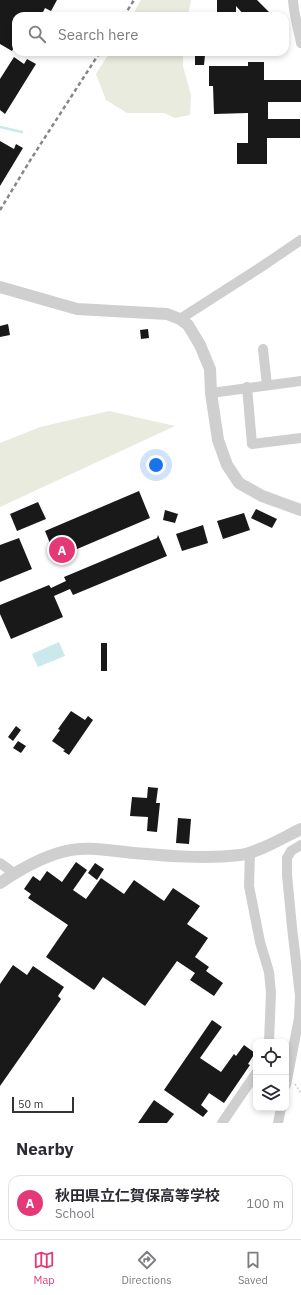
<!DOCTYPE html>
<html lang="en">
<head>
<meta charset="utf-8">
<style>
	body { margin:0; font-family:"IBM Plex Sans","Noto Sans JP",sans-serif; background:#f2f2f3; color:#2b2b33 }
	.controls { position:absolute; right:12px; bottom:12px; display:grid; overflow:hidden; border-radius:8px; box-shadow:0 2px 6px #0003 }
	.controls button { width:36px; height:36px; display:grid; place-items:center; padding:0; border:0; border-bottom:1px solid #e1e1e2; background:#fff; color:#2b2b33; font:20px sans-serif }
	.scale { position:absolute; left:12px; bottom:10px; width:62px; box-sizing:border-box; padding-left:4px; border:2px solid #323232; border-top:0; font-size:11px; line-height:14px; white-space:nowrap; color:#323232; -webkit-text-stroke:3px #fff; paint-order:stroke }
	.you { position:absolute; left:156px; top:465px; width:14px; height:14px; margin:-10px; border:3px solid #fff; border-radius:50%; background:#1a73e8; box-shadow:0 0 0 6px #1a73e833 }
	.badge { display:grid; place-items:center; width:26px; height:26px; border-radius:50%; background:#e43976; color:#fff; font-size:13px; font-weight:700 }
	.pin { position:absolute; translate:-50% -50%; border:2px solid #fff; box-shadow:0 1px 4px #0006 }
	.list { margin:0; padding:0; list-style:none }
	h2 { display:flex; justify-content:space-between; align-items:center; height:52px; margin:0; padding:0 16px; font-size:17px }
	h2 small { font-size:13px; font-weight:400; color:#7c7c81 }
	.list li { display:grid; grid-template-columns:26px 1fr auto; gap:12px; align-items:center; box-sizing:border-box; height:56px; margin:0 8px 8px; padding:0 8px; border:1px solid #e1e1e2; border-radius:12px }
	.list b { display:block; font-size:15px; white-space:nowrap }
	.list p { margin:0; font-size:13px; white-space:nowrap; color:#7c7c81 }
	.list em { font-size:13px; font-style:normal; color:#7c7c81 }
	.icon { flex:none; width:22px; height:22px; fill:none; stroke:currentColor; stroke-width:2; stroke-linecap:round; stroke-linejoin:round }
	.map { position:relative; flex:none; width:301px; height:1123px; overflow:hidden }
	.search { position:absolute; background:#fff; box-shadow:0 2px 6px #0003; left:12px; right:12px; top:12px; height:44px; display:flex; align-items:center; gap:10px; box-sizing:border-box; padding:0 14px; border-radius:12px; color:#7c7c81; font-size:15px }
	.sheet { height:116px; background:#fff }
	nav { display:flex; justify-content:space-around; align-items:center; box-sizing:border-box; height:56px; border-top:1px solid #e1e1e2; background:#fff; font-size:11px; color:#7c7c81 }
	nav a { display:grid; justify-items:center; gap:2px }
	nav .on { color:#e43976 }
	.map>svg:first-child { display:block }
</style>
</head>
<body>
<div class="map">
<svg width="301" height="1123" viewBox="0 0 301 1123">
	<rect width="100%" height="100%" fill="#fff"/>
	<g fill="#e9ebde">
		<path d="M141,0H191L188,16H132Z"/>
		<path d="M110,52H183V66L191,95L190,115L175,118L164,113H127L106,100L96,74Z"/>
		<path d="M109,411L175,426L0,507V443L40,427Z"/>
	</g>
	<path fill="#cbe8eb" d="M59,642L65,656L38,667L32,654Z"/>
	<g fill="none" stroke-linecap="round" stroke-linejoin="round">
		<path stroke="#cbe8eb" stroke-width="2.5" d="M0,127L22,132"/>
	</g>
	<g fill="#191919">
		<path d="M0,0H57L51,11L45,8L41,16H16V44L12,51L0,44Z"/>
		<path d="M217,0H257L273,16H245L236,6V16H217Z"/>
		<path d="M195,55H205L204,65H195Z"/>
		<path d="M14,57L24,64L27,59L36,64L5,114L0,110V79Z"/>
		<path d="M248,62H264V80H301V102H268V119H300V138H267V164H237V143H248V113L214,114L213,86H209V66H248Z"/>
		<path d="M0,141L14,149L16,144L23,148L0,186Z"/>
		<path d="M8,324L10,335L0,337V326Z"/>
		<path d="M148,329L149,338L141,339L140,330Z"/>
		<path d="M139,491L150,518L56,558L45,531Z"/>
		<path d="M38,502L46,519L17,531L10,514Z"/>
		<path d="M256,509L277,519L272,528L251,518Z"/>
		<path d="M165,510L178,514L175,523L163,520Z"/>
		<path d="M244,513L250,530L223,539L217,521Z"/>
		<path d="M203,525L208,543L182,551L176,534Z"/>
		<path d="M158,535L167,556L73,595L70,589L54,596L63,617L11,639L0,614V605L49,585L51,588L66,581L64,577L157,538Z"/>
		<path d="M19,538L32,569L0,582V545Z"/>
		<rect x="101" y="643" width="6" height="28"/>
		<path d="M71,711L85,720L88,716L93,720L69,755L63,751L65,750L52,741L60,730L58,729Z"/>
		<path d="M16,726L21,730L13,741L8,737Z"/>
		<path d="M18,741L26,746L21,753L13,748Z"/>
		<path d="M148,787L158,788L156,803H160L157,832L147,831L148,817L130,816L132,797L147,798Z"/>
		<path d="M178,818L191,819L189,844L176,843Z"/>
		<path d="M76,862L87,870L73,890L86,899L101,878L124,894L134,880L164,901L173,888L200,906L187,924L208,938L195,957L209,967L206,971L223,983L214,996L190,980L195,973L177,961L145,1006L103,977L94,990L46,957L68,925L28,898L31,894L24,889L33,876L40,881L47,871L62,882Z"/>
		<path d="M95,863L104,869L97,880L88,873Z"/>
		<path d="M13,965L27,975L33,966L64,987L58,996L61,999L0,1086V984Z"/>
		<path d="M212,1020L222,1027L200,1058L221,1072L234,1054L236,1056L244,1045L255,1053L248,1064L250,1065L224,1103L209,1093L201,1105L208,1111L203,1117L164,1090Z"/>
		<path d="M154,1100L174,1114L167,1123H138Z"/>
	</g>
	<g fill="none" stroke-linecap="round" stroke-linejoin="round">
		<path stroke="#ccc" stroke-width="1.5" stroke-dasharray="2 2" stroke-linecap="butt" d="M295,1084L301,1093"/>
		<g stroke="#cfcfcf" stroke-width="10">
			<path d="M293,0C294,16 298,27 301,43"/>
			<path d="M180,319L258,269L301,240"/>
			<path d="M263,349L267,385"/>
			<path d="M247,387L252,444L301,438"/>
			<path d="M211,393L301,381"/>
			<path d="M250,853L249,886L260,942L269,972L271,993L269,1042"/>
			<path d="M0,863L14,873"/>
			<path d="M286,1085L299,1018L300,996L292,927L287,875V858L291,851L301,845"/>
			<path d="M222,1123L256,1073"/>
			<path d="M278,1123L281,1108"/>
		</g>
		<g stroke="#cfcfcf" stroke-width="12">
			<path d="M0,287L77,309L167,314L180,319L188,325L200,345L210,369L211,393L218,440L227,465L239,483L262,496L301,510"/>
			<path d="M0,883C19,870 40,858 62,852C85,845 111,851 134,853C168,856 206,859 240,855C258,853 284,837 301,829"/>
		</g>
		<g stroke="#878787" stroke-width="2.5" stroke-dasharray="4 3" stroke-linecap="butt">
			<path d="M124,16L134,0"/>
			<path d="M0,210L31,159L100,52"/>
		</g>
	</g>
</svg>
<div class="controls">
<button><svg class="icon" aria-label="locate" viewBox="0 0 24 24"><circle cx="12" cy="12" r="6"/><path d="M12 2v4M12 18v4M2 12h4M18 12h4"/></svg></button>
<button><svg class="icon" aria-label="layers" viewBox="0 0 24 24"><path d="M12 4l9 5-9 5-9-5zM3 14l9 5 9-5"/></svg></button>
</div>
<div class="scale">50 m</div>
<div class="you"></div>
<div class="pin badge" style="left:62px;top:550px">A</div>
<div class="search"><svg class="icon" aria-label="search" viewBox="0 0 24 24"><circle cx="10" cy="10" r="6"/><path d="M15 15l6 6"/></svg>Search here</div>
</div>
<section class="sheet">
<h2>Nearby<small></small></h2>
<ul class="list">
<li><span class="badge">A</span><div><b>秋田県立仁賀保高等学校</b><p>School</p></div><em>100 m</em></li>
</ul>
</section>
<nav>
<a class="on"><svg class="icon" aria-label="map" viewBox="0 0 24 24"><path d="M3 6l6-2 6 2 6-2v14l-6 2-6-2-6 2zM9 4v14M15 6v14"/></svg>Map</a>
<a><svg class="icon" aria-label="directions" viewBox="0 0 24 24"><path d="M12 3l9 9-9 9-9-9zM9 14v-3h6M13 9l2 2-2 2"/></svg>Directions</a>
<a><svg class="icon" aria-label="saved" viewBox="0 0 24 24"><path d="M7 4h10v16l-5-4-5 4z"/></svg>Saved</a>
</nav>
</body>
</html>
